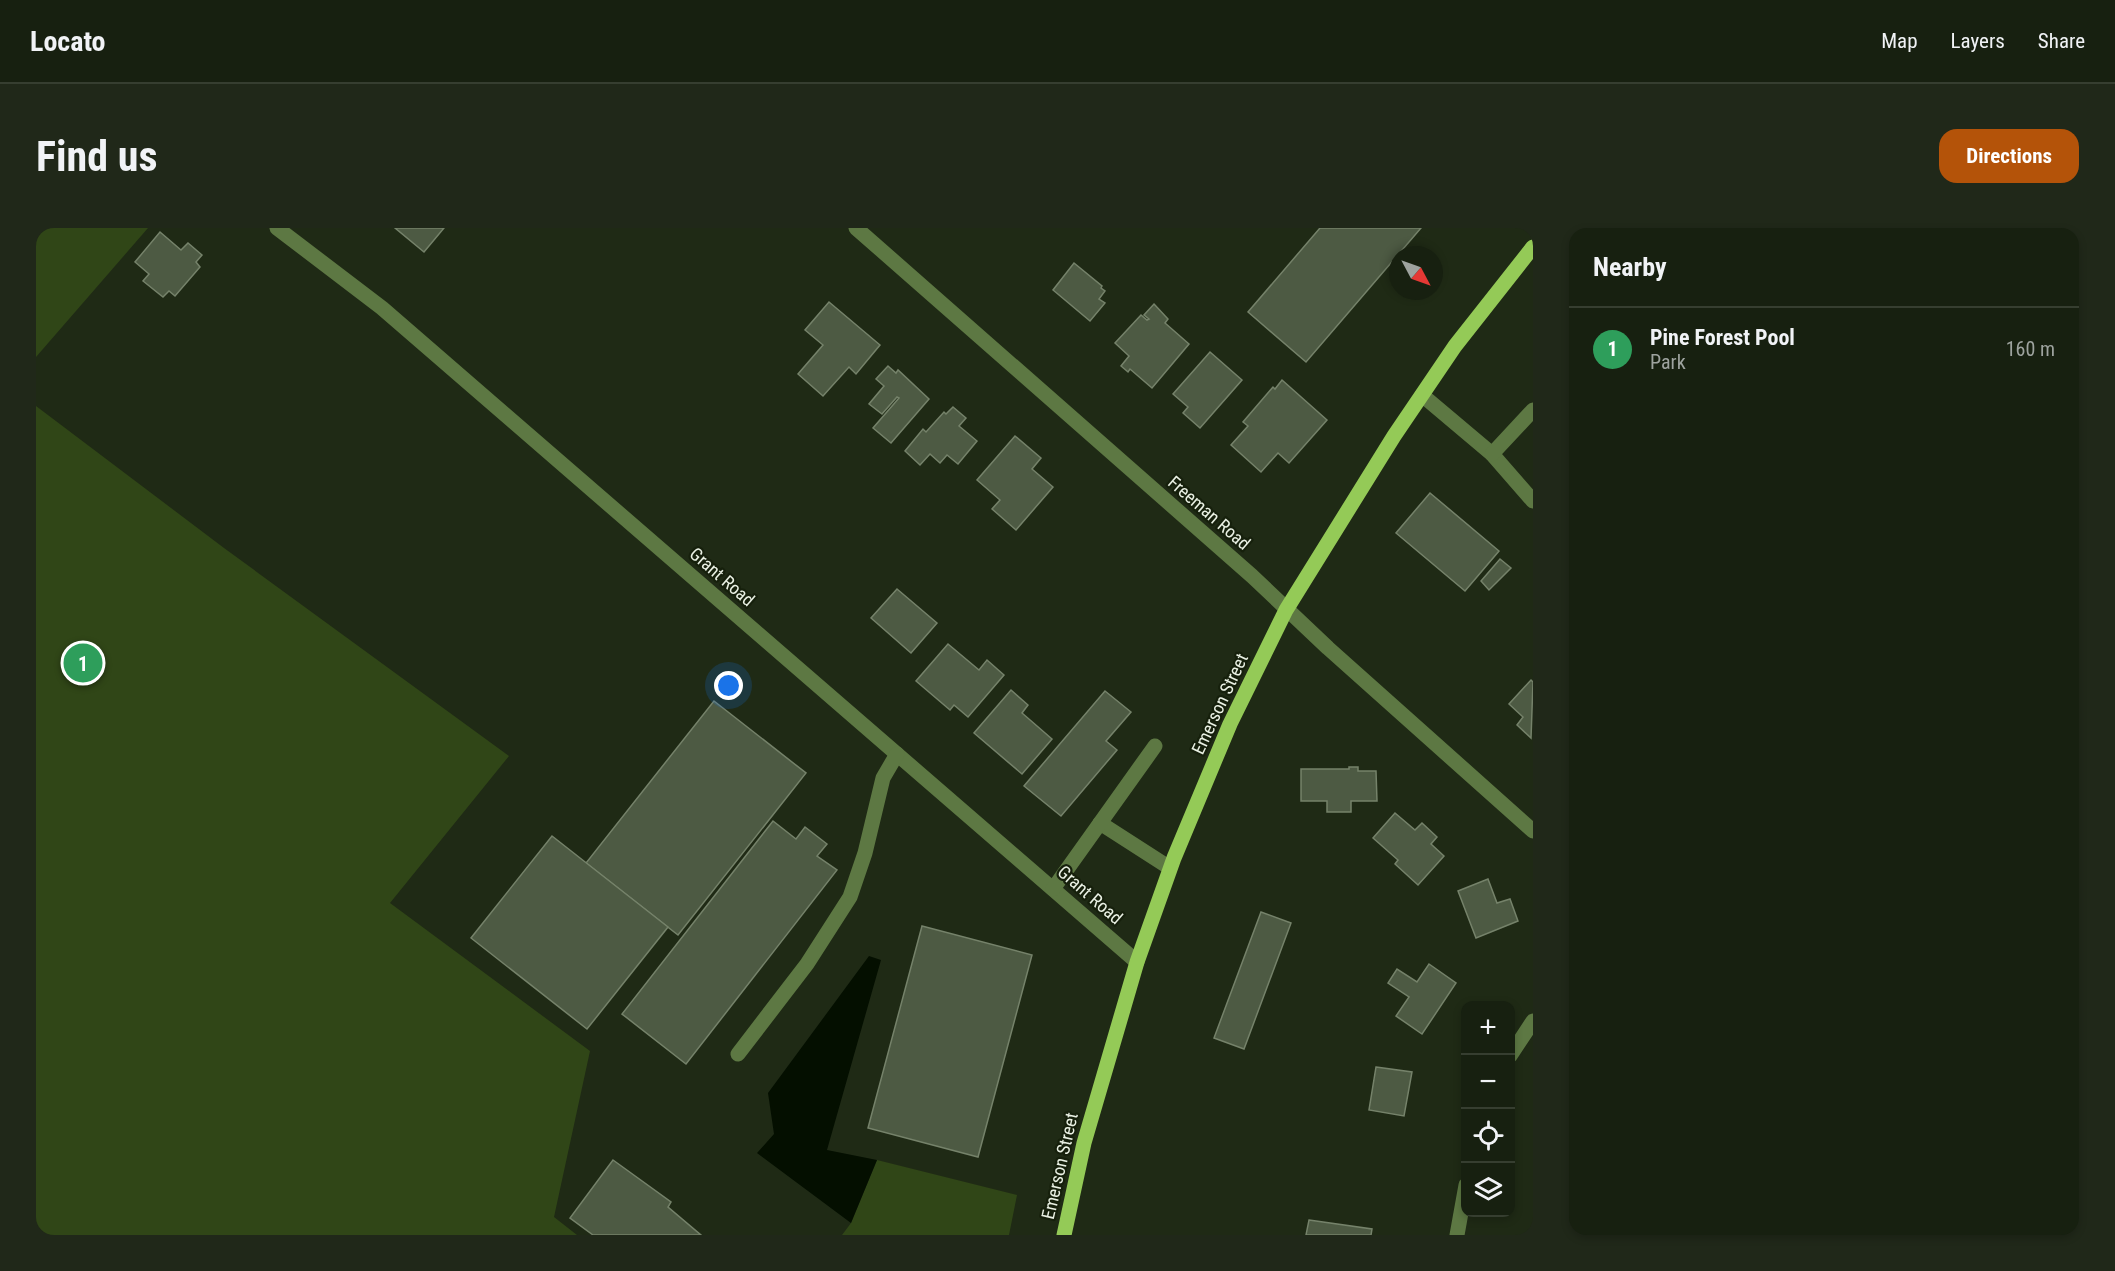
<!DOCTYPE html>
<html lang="en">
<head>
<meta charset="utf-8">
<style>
	body { margin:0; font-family:"Roboto Condensed",sans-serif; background:#202819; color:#f1f3f6 }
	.controls { position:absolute; right:18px; bottom:18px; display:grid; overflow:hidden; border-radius:12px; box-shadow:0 3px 9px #0003 }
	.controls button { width:54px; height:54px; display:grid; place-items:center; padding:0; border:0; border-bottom:2px solid #363e30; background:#172010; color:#f1f3f6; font:30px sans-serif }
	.compass { position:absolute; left:1353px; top:18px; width:54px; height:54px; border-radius:50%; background:#172010; box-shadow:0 3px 9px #0003; rotate:131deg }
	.you { position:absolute; left:693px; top:458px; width:21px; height:21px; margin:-15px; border:4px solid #fff; border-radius:50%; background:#1a73e8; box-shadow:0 0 0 9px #1a73e833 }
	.badge { display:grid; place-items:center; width:39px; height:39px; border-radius:50%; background:#b45309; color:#fff; font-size:20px; font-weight:700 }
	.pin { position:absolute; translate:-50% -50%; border:3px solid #fff; box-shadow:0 2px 6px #0006 }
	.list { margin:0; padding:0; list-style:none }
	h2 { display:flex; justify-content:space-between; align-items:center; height:78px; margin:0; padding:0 24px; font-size:26px }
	h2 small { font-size:20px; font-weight:400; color:#9ea39f }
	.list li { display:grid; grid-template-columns:39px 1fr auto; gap:18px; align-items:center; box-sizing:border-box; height:84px; padding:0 24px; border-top:2px solid #363e30 }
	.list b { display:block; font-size:22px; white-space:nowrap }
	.list p { margin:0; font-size:20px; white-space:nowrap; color:#9ea39f }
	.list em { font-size:20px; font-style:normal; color:#9ea39f }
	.icon { flex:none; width:33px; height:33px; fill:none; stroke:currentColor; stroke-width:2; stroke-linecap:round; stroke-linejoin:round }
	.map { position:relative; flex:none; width:1497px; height:1007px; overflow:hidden; border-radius:18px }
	header { display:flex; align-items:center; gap:36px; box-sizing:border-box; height:84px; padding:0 30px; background:#172010; border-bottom:2px solid #363e30 }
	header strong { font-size:28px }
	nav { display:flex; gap:33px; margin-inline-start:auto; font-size:21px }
	.intro { display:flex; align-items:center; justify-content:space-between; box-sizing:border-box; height:144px; padding:0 36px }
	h1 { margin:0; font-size:42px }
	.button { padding:15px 27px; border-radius:18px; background:#b45309; color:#fff; font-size:21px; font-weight:700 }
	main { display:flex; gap:36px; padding:0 36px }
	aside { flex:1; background:#172010; border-radius:18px; box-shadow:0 3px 9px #0003 }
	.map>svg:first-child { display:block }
</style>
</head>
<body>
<header>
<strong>Locato</strong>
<nav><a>Map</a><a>Layers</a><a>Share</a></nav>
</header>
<div class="intro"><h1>Find us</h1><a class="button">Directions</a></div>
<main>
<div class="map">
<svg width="1497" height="1007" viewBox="0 0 1497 1007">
	<rect width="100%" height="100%" fill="#1f2a15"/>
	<g fill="#304617">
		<path d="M0,0H112L0,129Z"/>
		<path d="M0,178L188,320L473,528L354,675L554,823L518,989L541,1007H0Z"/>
		<path d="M841,932L981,967L973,1007H806L815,995Z"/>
	</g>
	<path fill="#040f00" d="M833,728L845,732L791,922L841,932L815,995L721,925L738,906L732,865Z"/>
	<g fill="#4d5a43" stroke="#75826a" stroke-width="1.5">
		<path d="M359,0H408L388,24Z"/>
		<path d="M1284,0H1385L1270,134L1212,84Z"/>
		<path d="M124,4L145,22L152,15L166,27L160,34L164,39L139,68L133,63L127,69L107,53L113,46L99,34Z"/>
		<path d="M1038,35L1066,58L1065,60L1069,63L1063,71L1069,75L1054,93L1017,62Z"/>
		<path d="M793,74L844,117L820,146L813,139L787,168L762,146L787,117L769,102Z"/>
		<path d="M1118,76L1132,91L1129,95L1153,116L1116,160L1094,141L1092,144L1085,138L1093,128L1079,115L1105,87L1111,92L1113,91L1108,87Z"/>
		<path d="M1174,124L1206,152L1164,200L1147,185L1152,179L1137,166Z"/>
		<path d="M852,138L860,145L862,142L893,171L855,215L837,200L863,170L861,169L846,186L833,176L848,158L840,151Z"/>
		<path d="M1246,152L1291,192L1253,235L1242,225L1225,244L1195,217L1212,198L1207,194L1237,159L1239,161Z"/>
		<path d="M917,179L930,190L923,198L941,213L922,236L911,227L904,235L894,226L884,237L869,223L887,201L890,204L908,184L910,186Z"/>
		<path d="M979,208L1005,230L996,241L1017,259L980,302L956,281L964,272L941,252Z"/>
		<path d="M1394,265L1463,323L1429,363L1360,305Z"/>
		<path d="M1464,331L1475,340L1453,362L1445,353Z"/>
		<path d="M861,361L901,395L875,425L835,390Z"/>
		<path d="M912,416L943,442L951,432L968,447L932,489L918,477L914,482L880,453Z"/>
		<path d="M1495,452L1497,454L1495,510L1481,497L1487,489L1473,476Z"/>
		<path d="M975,462L992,477L986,485L1016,511L986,546L938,505Z"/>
		<path d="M1069,463L1095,484L1070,513L1081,522L1025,588L988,558Z"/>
		<path d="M678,473L770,545L642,707L550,635Z"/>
		<path d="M1313,539H1322V543H1340L1341,573H1315V584H1291V573H1265V541H1313Z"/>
		<path d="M1359,585L1379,602L1386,595L1401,609L1395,616L1408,628L1382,657L1359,636L1362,632L1337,610Z"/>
		<path d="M737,593L760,611L769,599L791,616L781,628L801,642L650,836L586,786Z"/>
		<path d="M516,608L632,699L551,801L435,710Z"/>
		<path d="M1452,651L1461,675L1474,671L1482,693L1440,710L1422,663Z"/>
		<path d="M1225,684L1255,695L1208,821L1178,810Z"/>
		<path d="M886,698L996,727L942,929L832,900Z"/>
		<path d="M1393,736L1420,755L1386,806L1360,788L1373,769L1352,755L1361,741L1381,754Z"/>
		<path d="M1340,839L1376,844L1368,888L1333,882Z"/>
		<path d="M577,932L635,974L632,979L665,1007H557L534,990Z"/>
		<path d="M1273,992L1336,1001L1335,1007H1270Z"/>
	</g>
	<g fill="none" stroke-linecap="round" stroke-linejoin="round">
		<g stroke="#5d7843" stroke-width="15">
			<path d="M241,0L346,80L1101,734"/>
			<path d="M820,0L1216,348L1292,420L1497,603"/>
			<path d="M1386,167L1456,226L1497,273"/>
			<path d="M1456,226L1497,182"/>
			<path d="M1064,595L1134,640"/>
			<path d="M1017,661L1119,518"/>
			<path d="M702,826L771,736L814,669L829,625L847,550L861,526"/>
			<path d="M1474,828L1497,793"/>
			<path d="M1421,1007L1430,957"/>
		</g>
		<path stroke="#94ca57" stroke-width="15" d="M1028,1007L1048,915L1101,734L1138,630L1194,496L1250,382L1358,208L1419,118L1497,19"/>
	</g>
	<g text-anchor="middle" stroke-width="4.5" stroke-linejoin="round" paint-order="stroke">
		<g font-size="18" fill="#eaf1e4" stroke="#16200c">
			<text transform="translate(1173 285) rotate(41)" y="6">Freeman Road</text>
			<text transform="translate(686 349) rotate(41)" y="6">Grant Road</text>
			<text transform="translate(1184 476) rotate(-65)" y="6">Emerson Street</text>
			<text transform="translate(1054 667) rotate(41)" y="6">Grant Road</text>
			<text transform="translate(1024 938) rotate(-77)" y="6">Emerson Street</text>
		</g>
	</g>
</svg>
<div class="controls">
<button>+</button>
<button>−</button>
<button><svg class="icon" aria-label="locate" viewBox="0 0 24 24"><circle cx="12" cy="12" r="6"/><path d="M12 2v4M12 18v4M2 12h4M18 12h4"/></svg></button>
<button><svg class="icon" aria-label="layers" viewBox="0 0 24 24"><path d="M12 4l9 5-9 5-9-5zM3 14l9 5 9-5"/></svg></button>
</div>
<svg class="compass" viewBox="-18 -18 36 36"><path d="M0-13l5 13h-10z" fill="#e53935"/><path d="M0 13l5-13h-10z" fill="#9ea39f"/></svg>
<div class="you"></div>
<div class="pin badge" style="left:47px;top:435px;background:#2e9e5b">1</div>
</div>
<aside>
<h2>Nearby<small></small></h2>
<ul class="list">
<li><span class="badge" style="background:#2e9e5b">1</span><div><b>Pine Forest Pool</b><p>Park</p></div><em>160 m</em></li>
</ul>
</aside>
</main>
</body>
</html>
